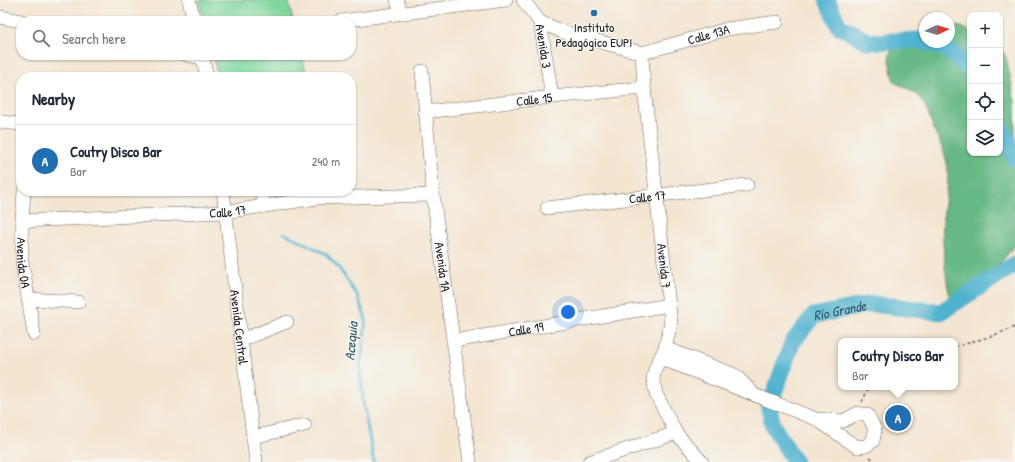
<!DOCTYPE html>
<html lang="en">
<head>
<meta charset="utf-8">
<style>
	body { margin:0; font-family:"Patrick Hand",sans-serif; background:#f2f2f3; color:#1f2937 }
	.controls { position:absolute; right:12px; top:12px; display:grid; overflow:hidden; border-radius:8px; box-shadow:0 1px 3px #0004 }
	.controls button { width:36px; height:36px; display:grid; place-items:center; padding:0; border:0; border-bottom:1px solid #e0e1e3; background:#fff; color:#1f2937; font:20px sans-serif }
	.compass { position:absolute; left:919px; top:12px; width:36px; height:36px; border-radius:50%; background:#fff; box-shadow:0 1px 3px #0004; rotate:86deg }
	.you { position:absolute; left:568px; top:312px; width:14px; height:14px; margin:-10px; border:3px solid #fff; border-radius:50%; background:#1a73e8; box-shadow:0 0 0 6px #1a73e833 }
	.badge { display:grid; place-items:center; width:26px; height:26px; border-radius:50%; background:#1f6fb2; color:#fff; font-size:13px; font-weight:700 }
	.pin { position:absolute; translate:-50% -50%; border:2px solid #fff; box-shadow:0 1px 4px #0006 }
	.popup { position:absolute; left:838px; top:338px; width:120px; height:52px; box-sizing:border-box; display:grid; place-content:center; border-radius:8px; background:#fff; filter:drop-shadow(0 1px 3px #0005); font-size:13px; white-space:nowrap; color:#747a83 }
	.popup b { font-size:15px; color:#1f2937 }
	.popup::after { content:''; position:absolute; left:50%; top:100%; margin-left:-8px; border:8px solid transparent; border-top-color:#fff }
	.list { margin:0; padding:0; list-style:none }
	h2 { display:flex; justify-content:space-between; align-items:center; height:52px; margin:0; padding:0 16px; font-size:17px }
	h2 small { font-size:13px; font-weight:400; color:#747a83 }
	.list li { display:grid; grid-template-columns:26px 1fr auto; gap:12px; align-items:center; box-sizing:border-box; height:72px; padding:0 16px; border-top:1px solid #e0e1e3 }
	.list b { display:block; font-size:15px; white-space:nowrap }
	.list p { margin:0; font-size:13px; white-space:nowrap; color:#747a83 }
	.list em { font-size:13px; font-style:normal; color:#747a83 }
	.icon { flex:none; width:22px; height:22px; fill:none; stroke:currentColor; stroke-width:2; stroke-linecap:round; stroke-linejoin:round }
	.map { position:relative; flex:none; width:1015px; height:462px; overflow:hidden }
	.search { position:absolute; background:#fff; box-shadow:0 1px 3px #0004; left:16px; top:16px; width:340px; height:44px; display:flex; align-items:center; gap:10px; box-sizing:border-box; padding:0 14px; border-radius:16px; color:#747a83; font-size:15px }
	.panel { position:absolute; background:#fff; box-shadow:0 1px 3px #0004; left:16px; top:72px; width:340px; height:124px; border-radius:16px }
	.map>svg:first-child { display:block }
</style>
</head>
<body>
<div class="map">
<svg width="1015" height="462" viewBox="0 0 1015 462">
	<rect width="100%" height="100%" fill="#f6f6f2"/>
	<filter id="ink" filterUnits="userSpaceOnUse"><feTurbulence type="fractalNoise" baseFrequency=".025" numOctaves="2"/><feDisplacementMap in="SourceGraphic" scale="8" xChannelSelector="R" yChannelSelector="G"/><feConvolveMatrix kernelMatrix="1 2 1 2 8 2 1 2 1" color-interpolation-filters="sRGB"/></filter>
	<filter id="wash" filterUnits="userSpaceOnUse"><feTurbulence type="fractalNoise" baseFrequency=".012" numOctaves="4" result="noise"/><feDisplacementMap in="SourceGraphic" scale="16" xChannelSelector="R" yChannelSelector="G"/><feGaussianBlur stdDeviation="0.9" result="paint"/><feColorMatrix in="noise" values="0 0 0 0 0 0 0 0 0 0 0 0 0 0 0 0 0 1.4 0 .05"/><feComposite in="paint" operator="in"/></filter>
	<g filter="url(#wash)">
		<rect width="100%" height="100%" fill="#f4e5d0"/>
		<g fill="#7ed79d" stroke="#4d7a5c">
			<path d="M199,0H288L293,21H204Z"/>
			<path d="M213,55H302L307,77H218Z"/>
		</g>
		<path fill="#66b884" stroke="#416a50" d="M949,27C958,26 965,26 970,33V153H1000V47L1006,57L1015,103V245L997,267L978,284L962,293L950,299C945,272 942,246 943,220C944,205 948,190 948,174C948,157 940,144 934,129C928,116 928,107 918,96C912,90 902,86 894,82L889,60L891,49L904,35L925,32V42H949Z"/>
		<g fill="none" stroke-linecap="round" stroke-linejoin="round">
			<path stroke="#50b3cf" stroke-width="3" d="M284,233L326,254L339,268L357,295L366,319L360,369L364,409L374,462"/>
			<g stroke="#50b3cf" stroke-width="17">
				<path d="M827,0L839,26L869,42L919,40L925,42"/>
				<path d="M925,42L945,48L970,69"/>
				<path d="M1000,125L1011,148L1015,160"/>
				<path id="s1" d="M795,462L773,426L769,408L792,343L813,316L872,304L941,312L1015,264"/>
			</g>
		</g>
	</g>
	<g filter="url(#ink)">
		<g fill="none" stroke-linecap="round" stroke-linejoin="round">
			<g stroke="#68625b" stroke-width="14">
				<g id="minor">
					<path d="M189,0L194,21"/>
					<path d="M397,0L401,13"/>
					<path id="s2" d="M523,0L540,22L552,97"/>
					<path d="M0,17L21,21"/>
					<path d="M341,21L506,0"/>
					<path d="M540,22L563,32L642,53"/>
					<path id="s3" d="M642,53L644,88L671,323L665,348L655,369L653,379L656,394L676,433L702,462"/>
					<path id="s4" d="M642,53L727,29L777,22"/>
					<path d="M187,55L203,58"/>
					<path d="M202,55L207,77"/>
					<path id="s5" d="M422,71L433,195L470,462"/>
					<path id="s6" d="M425,112L552,97L644,88"/>
					<path d="M0,122L21,124"/>
					<path id="s7" d="M24,191L22,221V261L34,334"/>
					<path id="s8" d="M223,191L256,462"/>
					<path d="M262,191L264,206"/>
					<path id="s9" d="M547,208L747,185"/>
					<path id="s10" d="M22,221L225,212L317,198L433,195"/>
					<path d="M28,299L78,302"/>
					<path d="M241,340L287,322"/>
					<path id="s11" d="M453,341L669,305"/>
					<path d="M665,348L735,375L751,391"/>
					<path d="M660,358L816,419L857,447L866,446L873,441L875,430L868,415L858,413L843,421L816,419"/>
					<path d="M253,437L305,425"/>
					<path d="M589,462L676,433"/>
				</g>
			</g>
			<g stroke="#68625b" stroke-width="1.5" stroke-dasharray="3 3" stroke-linecap="butt">
				<path d="M955,347L992,336L1015,327"/>
				<path d="M862,402L869,387"/>
				<path d="M870,457L876,462"/>
			</g>
			<use href="#minor" stroke="#fff" stroke-width="13"/>
		</g>
	</g>
	<circle fill="#1f6fb2" stroke="#f6f6f2" stroke-width="1.5" cx="594" cy="13" r="4"/>
	<g text-anchor="middle" stroke-width="3" stroke-linejoin="round" paint-order="stroke">
		<g font-size="13" fill="#1c1c1c" stroke="#f6f6f2">
			<text x="594" y="32">Instituto<tspan x="594" dy="15">Pedagógico EUPI</tspan></text>
		</g>
		<g font-size="13" fill="#1c1c1c" stroke="#f6f6f2">
			<text dy="5" stroke="none"><textPath href="#s4" startOffset="69">Calle 13A</textPath></text>
			<text dy="5" stroke="none"><textPath href="#s2" startOffset="52">Avenida 3</textPath></text>
			<text dy="5" stroke="none"><textPath href="#s6" startOffset="110">Calle 15</textPath></text>
			<text dy="5" stroke="none"><textPath href="#s9" startOffset="101">Calle 17</textPath></text>
			<text dy="5" stroke="none"><textPath href="#s10" startOffset="206">Calle 17</textPath></text>
			<text dy="5" stroke="none"><textPath href="#s7" startOffset="72">Avenida 0A</textPath></text>
			<text dy="5" stroke="none"><textPath href="#s3" startOffset="214">Avenida 7</textPath></text>
			<text dy="5" stroke="none"><textPath href="#s5" startOffset="197">Avenida 1A</textPath></text>
			<text dy="5" stroke="none"><textPath href="#s8" startOffset="137">Avenida Central</textPath></text>
			<text dy="5" stroke="none"><textPath href="#s11" startOffset="74">Calle 19</textPath></text>
		</g>
		<g font-size="14" font-style="italic" fill="#315864" stroke="#f6f6f2">
			<text dy="5" stroke="none"><textPath href="#s1" startOffset="191">Río Grande</textPath></text>
			<text transform="translate(351 341) rotate(-85)" y="5">Acequia</text>
		</g>
	</g>
</svg>
<div class="controls">
<button>+</button>
<button>−</button>
<button><svg class="icon" aria-label="locate" viewBox="0 0 24 24"><circle cx="12" cy="12" r="6"/><path d="M12 2v4M12 18v4M2 12h4M18 12h4"/></svg></button>
<button><svg class="icon" aria-label="layers" viewBox="0 0 24 24"><path d="M12 4l9 5-9 5-9-5zM3 14l9 5 9-5"/></svg></button>
</div>
<svg class="compass" viewBox="-18 -18 36 36"><path d="M0-13l5 13h-10z" fill="#e53935"/><path d="M0 13l5-13h-10z" fill="#747a83"/></svg>
<div class="you"></div>
<div class="pin badge" style="left:898px;top:418px">A</div>
<div class="popup"><b>Coutry Disco Bar</b>Bar</div>
<div class="search"><svg class="icon" aria-label="search" viewBox="0 0 24 24"><circle cx="10" cy="10" r="6"/><path d="M15 15l6 6"/></svg>Search here</div>
<section class="panel">
<h2>Nearby<small></small></h2>
<ul class="list">
<li><span class="badge">A</span><div><b>Coutry Disco Bar</b><p>Bar</p></div><em>240 m</em></li>
</ul>
</section>
</div>
</body>
</html>
